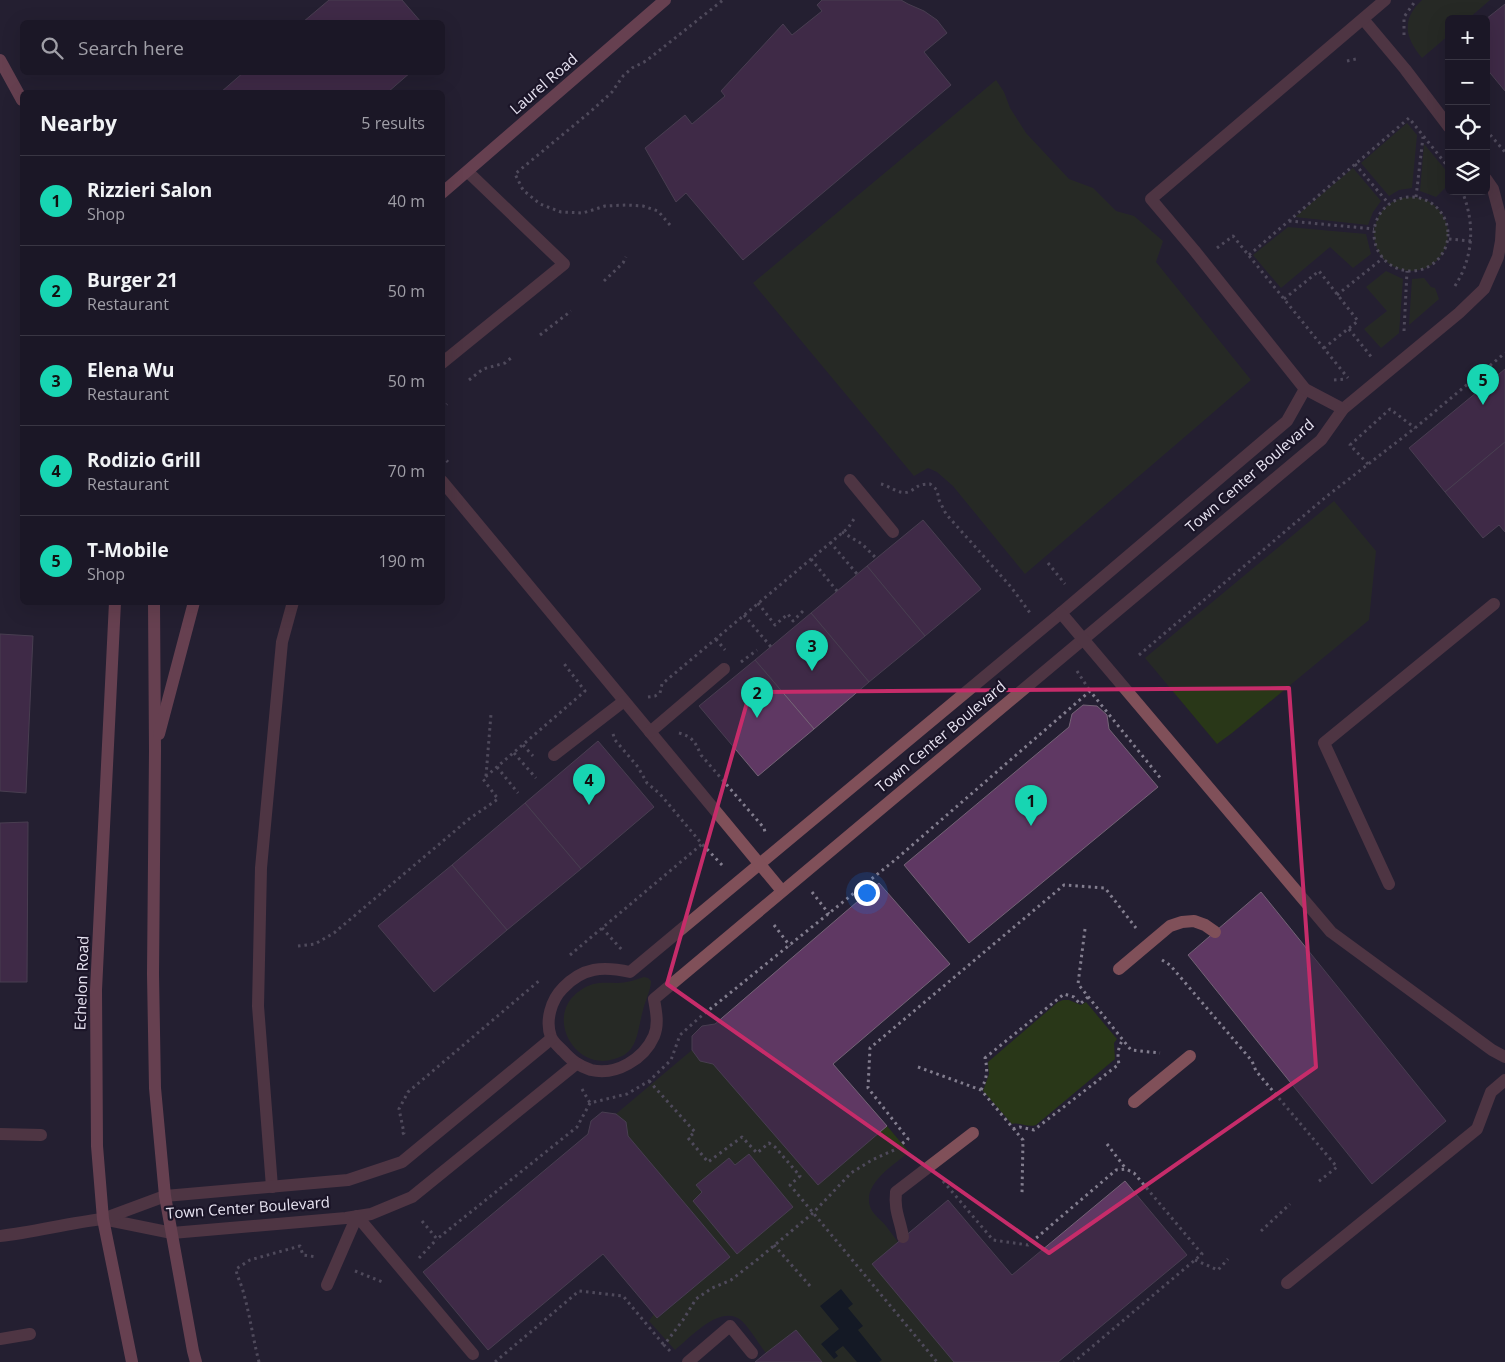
<!DOCTYPE html>
<html lang="en">
<head>
<meta charset="utf-8">
<style>
	body { margin:0; font-family:"Open Sans",sans-serif; background:#282432; color:#f1f3f6 }
	.controls { position:absolute; right:15px; top:15px; display:grid; overflow:hidden; border-radius:8px; box-shadow:0 5px 20px #0002 }
	.controls button { width:45px; height:45px; display:grid; place-items:center; padding:0; border:0; border-bottom:1px solid #393643; background:#1b1726; color:#f1f3f6; font:25px sans-serif }
	.you { position:absolute; left:866px; top:892px; width:18px; height:18px; margin:-12px; border:4px solid #fff; border-radius:50%; background:#1a73e8; box-shadow:0 0 0 8px #1a73e833 }
	.badge { display:grid; place-items:center; width:32px; height:32px; border-radius:50%; background:#17d5b2; color:#111; font-size:16px; font-weight:700 }
	.pin { position:absolute; translate:-50% -41px; filter:drop-shadow(0 1px 2px #0008) }
	.pin::after { content:''; position:absolute; top:26px; width:18px; height:15px; background:inherit; clip-path:polygon(0 0,100% 0,50% 100%) }
	.list { margin:0; padding:0; list-style:none }
	h2 { display:flex; justify-content:space-between; align-items:center; height:65px; margin:0; padding:0 20px; font-size:21px }
	h2 small { font-size:16px; font-weight:400; color:#a09fa7 }
	.list li { display:grid; grid-template-columns:32px 1fr auto; gap:15px; align-items:center; box-sizing:border-box; height:90px; padding:0 20px; border-top:1px solid #393643 }
	.list b { display:block; font-size:19px; white-space:nowrap }
	.list p { margin:0; font-size:16px; white-space:nowrap; color:#a09fa7 }
	.list em { font-size:16px; font-style:normal; color:#a09fa7 }
	.icon { flex:none; width:28px; height:28px; fill:none; stroke:currentColor; stroke-width:2; stroke-linecap:round; stroke-linejoin:round }
	.map { position:relative; flex:none; width:1505px; height:1362px; overflow:hidden }
	.search { position:absolute; background:#1b1726; box-shadow:0 5px 20px #0002; left:20px; top:20px; width:425px; height:55px; display:flex; align-items:center; gap:12px; box-sizing:border-box; padding:0 18px; border-radius:8px; color:#a09fa7; font-size:19px }
	.panel { position:absolute; background:#1b1726; box-shadow:0 5px 20px #0002; left:20px; top:90px; width:425px; height:515px; border-radius:8px }
	.map>svg:first-child { display:block }
</style>
</head>
<body>
<div class="map">
<svg width="1505" height="1362" viewBox="0 0 1505 1362">
	<rect width="100%" height="100%" fill="#241f32"/>
	<g fill="#293718">
		<path d="M1422,0H1490L1468,19H1449V35L1422,58C1405,37 1401,20 1422,0Z"/>
		<path d="M996,80L1004,92L1010,108L1026,133L1069,179L1093,188L1116,211L1134,216L1163,241L1156,262L1251,380L1025,574L953,486L937,472L928,468L914,476L753,283Z"/>
		<path d="M1407,123L1417,135L1412,188L1399,190L1389,196L1361,163Z"/>
		<path d="M1424,144L1449,174V184L1436,197L1420,191Z"/>
		<path d="M1353,168L1381,201L1373,212L1368,225L1295,217Z"/>
		<circle cx="1411" cy="234" r="37"/>
		<path d="M1288,227L1366,234L1371,254L1353,268L1330,247L1281,288L1253,255Z"/>
		<path d="M1386,271L1403,279L1399,333L1381,348L1364,329L1387,311L1366,287Z"/>
		<path d="M1424,278L1431,287L1435,288L1439,299L1409,325L1412,279Z"/>
		<path d="M1334,501L1376,551L1369,620L1232,733L1217,744L1145,658Z"/>
		<path d="M644,977L648,978L651,981C651,990 645,1001 643,1010C640,1020 638,1039 632,1047C628,1054 621,1057 614,1059C574,1072 543,1014 581,990C594,981 603,983 617,983C626,983 635,980 644,977Z"/>
		<path d="M1063,1000H1069L1081,1005L1086,1002L1117,1039L1114,1043L1115,1059L1036,1125C1027,1128 1021,1122 1012,1124L983,1091L989,1074L988,1062L1058,1002Z"/>
		<path d="M692,1050L700,1061L713,1064L818,1184L887,1126L909,1152C894,1165 860,1185 871,1209C874,1215 882,1221 886,1226C890,1231 894,1237 898,1242L872,1264L954,1362H822L796,1330L766,1353C758,1343 751,1330 742,1321C721,1303 691,1337 675,1350L649,1321L654,1314L658,1318L730,1257L628,1136L626,1123L616,1114Z"/>
	</g>
	<path fill="#001217" d="M841,1289L853,1304L848,1308L863,1326L858,1330L882,1360L879,1362H857L843,1346L835,1352L838,1356L834,1359L821,1344L839,1329L820,1306Z"/>
	<g fill="#5f3863" stroke="#746376">
		<path d="M329,0H402L421,22H303Z"/>
		<path d="M822,0H901L908,4L924,11L937,20L947,33L924,52L951,85L743,260L686,193L676,202L645,148L685,115L692,124L725,96L721,91L783,24L792,35L822,11L817,5Z"/>
		<path d="M1505,4V91L1486,68V19Z"/>
		<path d="M244,72H411L388,92H221Z"/>
		<path d="M1505,369V442L1445,492L1409,448Z"/>
		<path d="M1505,442V532L1499,525L1483,538L1445,492Z"/>
		<path d="M923,520L981,589L925,636L867,566Z"/>
		<path d="M867,566L925,636L869,682L811,613Z"/>
		<path d="M811,613L869,682L814,729L755,660Z"/>
		<path d="M0,634L33,636L26,793L0,791Z"/>
		<path d="M755,660L814,729L758,776L699,706Z"/>
		<path d="M1083,705L1097,706L1107,715L1109,729L1158,787L969,943L904,865L1069,727L1072,714Z"/>
		<path d="M598,741L654,807L581,869L525,803Z"/>
		<path d="M525,803L581,869L507,930L452,865Z"/>
		<path d="M28,822L27,982H0V823Z"/>
		<path d="M452,865L507,930L434,992L378,926Z"/>
		<path d="M879,883L950,964L833,1064L887,1126L818,1185L713,1064L700,1061L692,1050V1036L702,1026L715,1024Z"/>
		<path d="M1261,892L1446,1121L1372,1184L1188,955Z"/>
		<path d="M602,1112L616,1114L626,1122L628,1136L730,1257L657,1318L603,1254L488,1350L423,1272L588,1134L591,1121Z"/>
		<path d="M749,1154L793,1207L737,1254L693,1201L702,1192L696,1185L729,1158L735,1165Z"/>
		<path d="M1125,1181L1187,1255L1058,1362H954L872,1264L948,1200L1012,1275Z"/>
		<path d="M796,1330L822,1362H755L766,1353Z"/>
	</g>
	<g fill="none" stroke-linecap="round" stroke-linejoin="round">
		<g stroke="#837e8f" stroke-width="3" stroke-dasharray="2.5 4" stroke-linecap="butt">
			<path d="M1404,35V17L1416,0"/>
			<path d="M1347,61L1356,59"/>
			<path d="M1486,130L1505,152"/>
			<path d="M1355,164L1389,204"/>
			<circle cx="1411" cy="234" r="37"/>
			<path d="M1416,197L1423,137"/>
			<path d="M1289,221L1374,229"/>
			<path d="M670,225L658,211L643,206L626,205L605,206L583,213L561,212L540,204L523,190L515,174L590,112L612,92L623,76L632,68L646,61L723,0"/>
			<path d="M1449,239L1471,241"/>
			<path d="M1217,248L1233,236L1348,378"/>
			<path d="M1249,255L1409,118L1449,168"/>
			<path d="M604,281L623,263L626,257"/>
			<path d="M1455,286C1474,256 1475,223 1462,191"/>
			<path d="M1337,295L1383,258"/>
			<path d="M1284,299L1319,271L1358,321L1324,348"/>
			<path d="M1349,329L1373,359"/>
			<path d="M1404,331L1407,271"/>
			<path d="M540,335L571,311"/>
			<path d="M469,380L483,369L505,363L511,358"/>
			<path d="M1334,380L1347,379"/>
			<path d="M442,409L447,404"/>
			<path d="M442,456L448,462"/>
			<path d="M1368,464L1350,445L1390,409L1415,428"/>
			<path d="M881,484C890,486 899,495 908,492C918,488 916,484 930,484L937,490L939,500L946,514L1011,587L1030,613"/>
			<path d="M842,532L862,544L876,558"/>
			<path d="M830,542L857,574"/>
			<path d="M811,559L837,591"/>
			<path d="M1048,563L1065,584"/>
			<path d="M758,603L775,625L788,614L793,621L803,611"/>
			<path d="M744,615L771,647"/>
			<path d="M716,639L725,650"/>
			<path d="M1139,655L1327,496L1415,428L1505,353"/>
			<path d="M741,662L757,650"/>
			<path d="M1077,671L1090,691"/>
			<path d="M648,697L655,696L660,693L662,684L848,528L854,519"/>
			<path d="M679,733C693,737 695,742 701,755L764,828L765,832"/>
			<path d="M613,734L615,740L638,767L647,783L660,794L702,844L724,867"/>
			<path d="M523,745L533,756"/>
			<path d="M514,753L536,778"/>
			<path d="M497,767L518,793"/>
			<path d="M486,776L491,714"/>
			<path d="M812,892L829,914"/>
			<path d="M774,925L790,946"/>
			<path d="M602,928L622,950"/>
			<path d="M1085,929L1078,984L1131,1050L1160,1053"/>
			<path d="M298,946L315,944L334,933L469,819L498,799L483,779L585,691L562,661"/>
			<path d="M570,955L702,844"/>
			<path d="M1162,960L1170,965L1252,1061L1256,1071L1337,1167L1318,1182"/>
			<path d="M918,1067L981,1090L1023,1140L1022,1193"/>
			<path d="M649,1081L695,1132L688,1138L708,1162L742,1137L757,1153L769,1143L775,1147L800,1176L790,1185L937,1362"/>
			<path d="M582,1089L590,1103"/>
			<path d="M981,1090C987,1078 988,1070 985,1058L1064,994L1074,997L1080,1004L1088,997"/>
			<path d="M1013,1129L1020,1127L1034,1130L1119,1064C1117,1054 1118,1048 1123,1039"/>
			<path d="M402,1134L404,1133L399,1109L408,1092L540,980"/>
			<path d="M1107,1144L1126,1169"/>
			<path d="M943,1181L993,1240L1028,1245L1116,1170L1126,1169L1134,1173L1202,1254L1074,1362"/>
			<path d="M422,1221L437,1239L577,1127L590,1103L627,1094L649,1081L671,1060L680,1035L699,1018L895,860L1090,691L1162,780"/>
			<path d="M1261,1231L1290,1204"/>
			<path d="M774,1245L810,1286"/>
			<path d="M419,1258L437,1239"/>
			<path d="M1195,1260L1218,1270L1228,1259"/>
			<path d="M355,1271L385,1283"/>
			<path d="M670,1351L664,1345L683,1320L696,1299L712,1288L731,1280L758,1259L813,1213L851,1173L872,1160L894,1150L908,1139L868,1088L870,1048L1064,885L1105,888L1136,928"/>
			<path d="M259,1362C253,1339 250,1315 243,1291C241,1283 237,1277 236,1269L250,1260L300,1246L303,1255L317,1257"/>
			<path d="M495,1362L579,1291L623,1296L664,1345"/>
		</g>
		<g stroke="#805059" stroke-width="12">
			<path d="M1363,19L1405,69L1449,127"/>
			<path d="M442,363L564,264L468,172"/>
			<path d="M1305,389L1287,421L1061,613L630,972C603,966 583,967 563,988C551,1000 545,1021 551,1037C553,1042 559,1047 563,1051C572,1061 579,1066 591,1070C616,1076 644,1059 654,1036C659,1024 656,1011 654,999L1321,440L1343,409L1459,313L1484,289L1498,257L1501,241L1502,223L1493,189L1486,179"/>
			<path d="M1343,409L1305,389L1194,250L1151,199L1385,0"/>
			<path d="M850,480L893,532"/>
			<path d="M442,481L782,891"/>
			<path d="M1061,613L1331,932L1492,1050L1505,1057"/>
			<path d="M650,732L724,669"/>
			<path d="M554,755L624,701"/>
			<path d="M1389,884L1324,743L1494,604"/>
			<path d="M1119,969L1170,926L1182,922L1194,921L1205,925L1215,932"/>
			<path d="M1134,1102L1190,1056"/>
			<path d="M0,1134L41,1135"/>
			<path d="M272,1187L258,1006L261,868L282,642L293,602"/>
			<path d="M103,1219L172,1233L346,1218L371,1214L412,1197L576,1064"/>
			<path d="M103,1219L165,1196L348,1180L402,1162L551,1039"/>
			<path d="M903,1237C900,1219 894,1211 896,1192L973,1133"/>
			<path d="M1287,1283L1477,1129L1491,1092L1505,1080"/>
			<path d="M327,1285L357,1216L473,1354"/>
			<path d="M0,1339L30,1334"/>
			<path d="M688,1362L730,1326L752,1353"/>
		</g>
		<path stroke="#805059" stroke-width="12" d="M0,1236C35,1232 68,1223 103,1219"/>
		<g stroke="#b56977" stroke-width="12">
			<path d="M0,60L22,100"/>
			<path d="M442,193L665,0"/>
			<path d="M115,602L96,990L97,1146L103,1219L132,1362"/>
			<path d="M154,602L155,751L153,974L155,1088L165,1196L193,1351L196,1362"/>
			<path d="M159,734L194,602"/>
		</g>
	</g>
	<path d="M0 0H1505V1362H0ZM1289,688L1316,1067L1049,1253L667,984L750,692Z" fill="#241f32" fill-opacity=".55" fill-rule="evenodd"/>
	<path fill="none" stroke="#c62c6a" stroke-width="4" stroke-linejoin="round" d="M1289,688L1316,1067L1049,1253L667,984L750,692Z"/>
	<g text-anchor="middle" stroke-width="4.5" stroke-linejoin="round" paint-order="stroke">
		<g font-size="15" fill="#e8e4f2" stroke="#1b1528">
			<text transform="translate(544 84) rotate(-41)" y="5">Laurel Road</text>
			<text transform="translate(1250 476) rotate(-41)" y="5">Town Center Boulevard</text>
			<text transform="translate(941 737) rotate(-40)" y="5">Town Center Boulevard</text>
			<text transform="translate(82 983) rotate(-88)" y="5">Echelon Road</text>
			<text transform="translate(248 1208) rotate(-4)" y="5">Town Center Boulevard</text>
		</g>
	</g>
</svg>
<div class="controls">
<button>+</button>
<button>−</button>
<button><svg class="icon" aria-label="locate" viewBox="0 0 24 24"><circle cx="12" cy="12" r="6"/><path d="M12 2v4M12 18v4M2 12h4M18 12h4"/></svg></button>
<button><svg class="icon" aria-label="layers" viewBox="0 0 24 24"><path d="M12 4l9 5-9 5-9-5zM3 14l9 5 9-5"/></svg></button>
</div>
<div class="you"></div>
<div class="pin badge" style="left:1031px;top:826px">1</div>
<div class="pin badge" style="left:757px;top:718px">2</div>
<div class="pin badge" style="left:812px;top:671px">3</div>
<div class="pin badge" style="left:589px;top:805px">4</div>
<div class="pin badge" style="left:1483px;top:405px">5</div>
<div class="search"><svg class="icon" aria-label="search" viewBox="0 0 24 24"><circle cx="10" cy="10" r="6"/><path d="M15 15l6 6"/></svg>Search here</div>
<section class="panel">
<h2>Nearby<small>5 results</small></h2>
<ul class="list">
<li><span class="badge">1</span><div><b>Rizzieri Salon</b><p>Shop</p></div><em>40 m</em></li>
<li><span class="badge">2</span><div><b>Burger 21</b><p>Restaurant</p></div><em>50 m</em></li>
<li><span class="badge">3</span><div><b>Elena Wu</b><p>Restaurant</p></div><em>50 m</em></li>
<li><span class="badge">4</span><div><b>Rodizio Grill</b><p>Restaurant</p></div><em>70 m</em></li>
<li><span class="badge">5</span><div><b>T-Mobile</b><p>Shop</p></div><em>190 m</em></li>
</ul>
</section>
</div>
</body>
</html>
